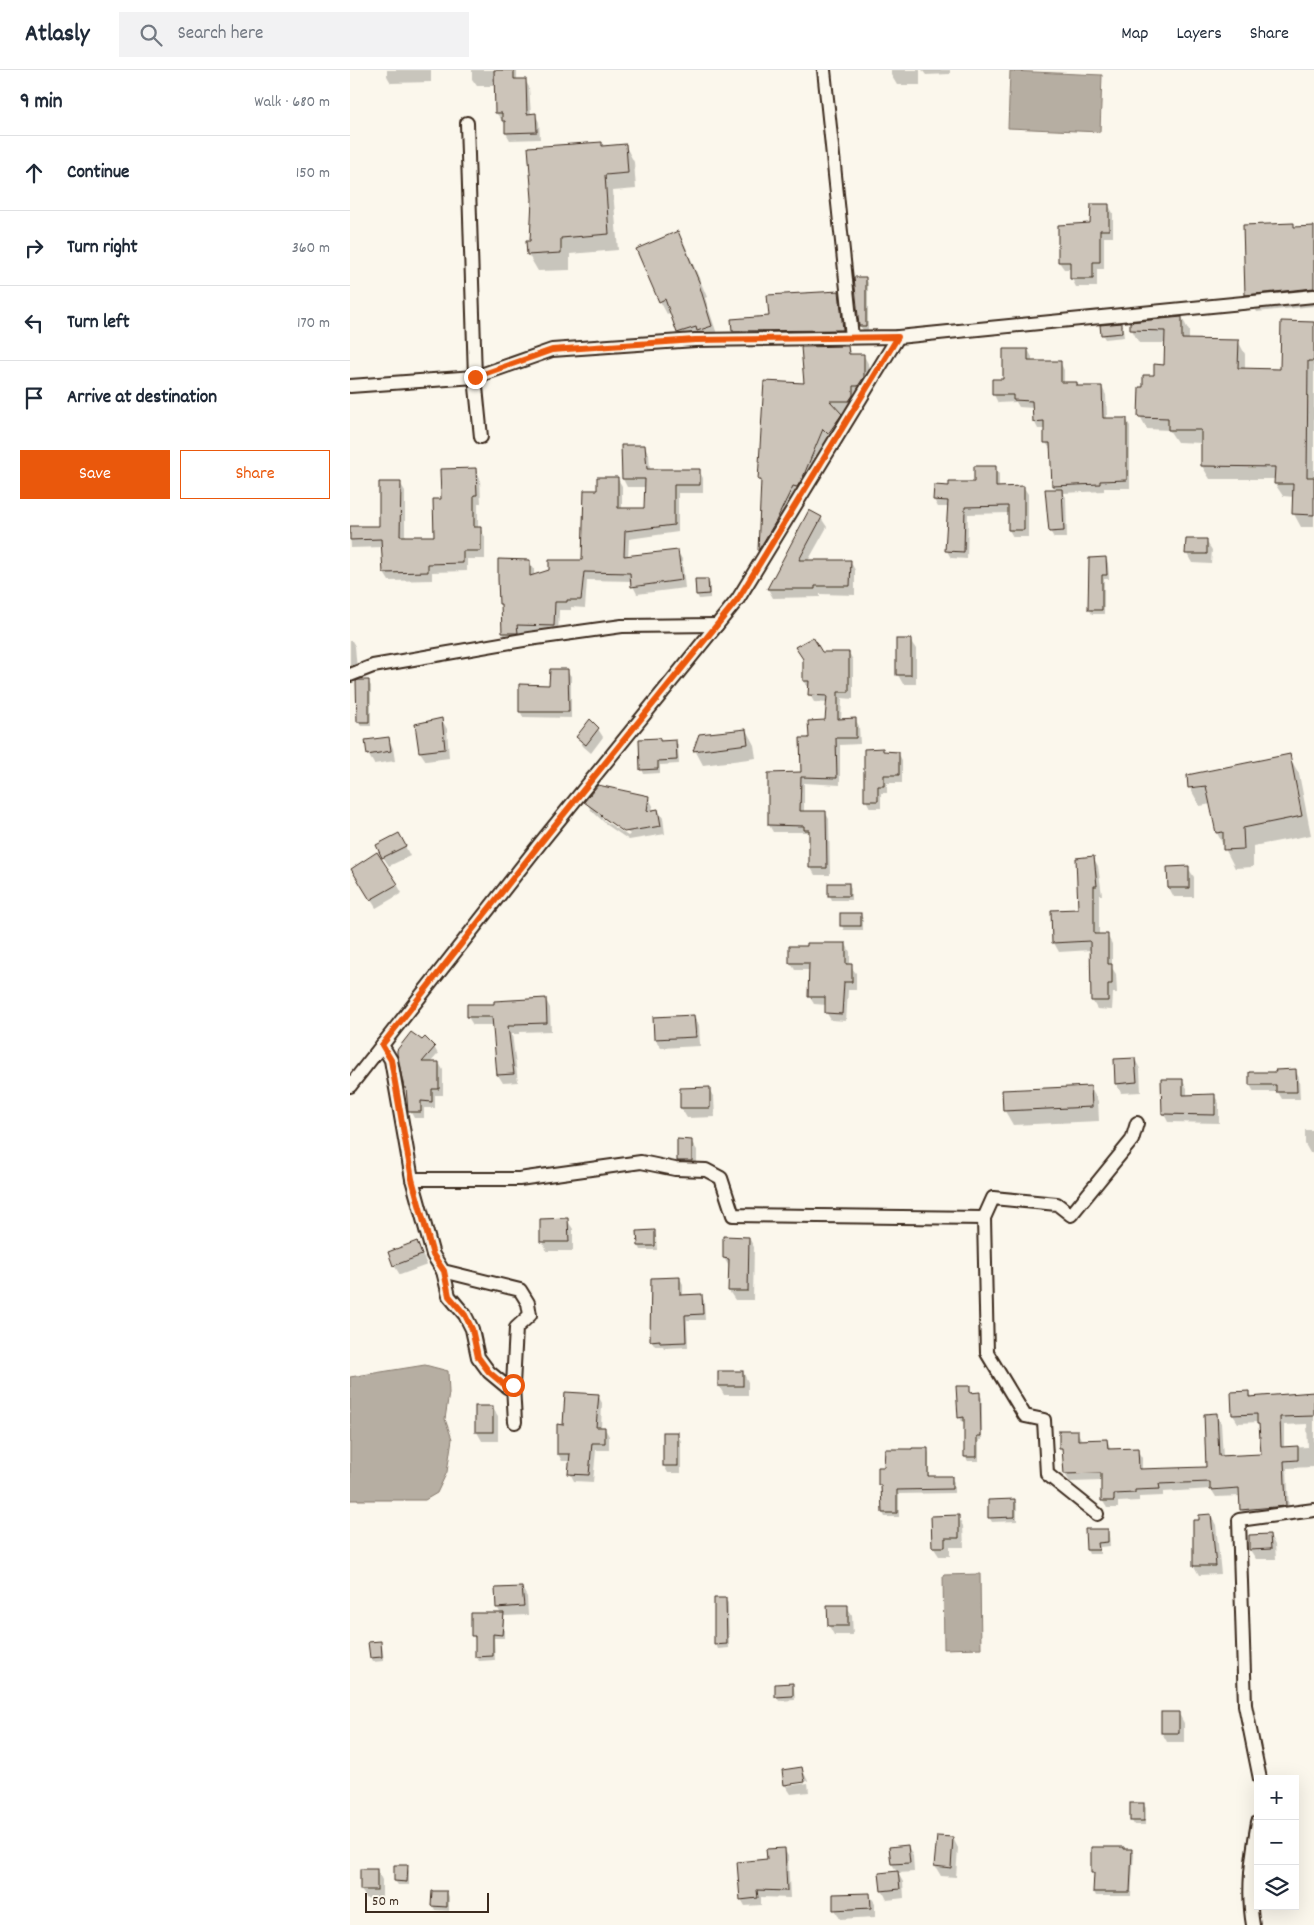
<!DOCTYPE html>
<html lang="en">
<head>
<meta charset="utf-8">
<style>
	body { margin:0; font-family:Dekko,sans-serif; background:#f2f2f3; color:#1f2937 }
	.controls { position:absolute; right:15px; bottom:15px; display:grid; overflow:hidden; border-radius:0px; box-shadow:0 5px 20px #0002 }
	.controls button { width:45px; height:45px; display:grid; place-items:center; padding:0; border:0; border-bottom:1px solid #e0e1e3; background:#fff; color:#1f2937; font:25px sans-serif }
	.scale { position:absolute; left:15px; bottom:12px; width:124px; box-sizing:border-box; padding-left:5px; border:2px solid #3b2a1e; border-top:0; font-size:14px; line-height:18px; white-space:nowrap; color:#3b2a1e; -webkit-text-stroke:4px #fbf7ec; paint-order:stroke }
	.stop { position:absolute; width:15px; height:15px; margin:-11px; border:4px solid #ea580c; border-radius:50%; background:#fff }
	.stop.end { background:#ea580c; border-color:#fff; box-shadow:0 1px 5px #0008 }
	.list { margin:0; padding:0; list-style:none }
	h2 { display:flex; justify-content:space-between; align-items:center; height:65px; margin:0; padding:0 20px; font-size:21px }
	h2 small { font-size:16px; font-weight:400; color:#747a83 }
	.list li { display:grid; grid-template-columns:32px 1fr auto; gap:15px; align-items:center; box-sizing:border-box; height:75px; padding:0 20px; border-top:1px solid #e0e1e3 }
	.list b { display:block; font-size:19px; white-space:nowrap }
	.list em { font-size:16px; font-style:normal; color:#747a83 }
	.actions { display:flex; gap:10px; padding:15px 20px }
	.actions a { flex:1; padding:11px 0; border:1px solid #ea580c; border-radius:0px; text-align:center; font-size:18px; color:#ea580c }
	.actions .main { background:#ea580c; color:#fff }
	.icon { flex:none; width:28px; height:28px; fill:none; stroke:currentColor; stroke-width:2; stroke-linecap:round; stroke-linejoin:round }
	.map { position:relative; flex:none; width:964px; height:1855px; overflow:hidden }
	header { display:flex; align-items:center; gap:30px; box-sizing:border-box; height:70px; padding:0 25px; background:#fff; border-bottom:1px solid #e0e1e3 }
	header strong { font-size:24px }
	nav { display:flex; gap:28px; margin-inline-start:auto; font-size:18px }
	.search { width:350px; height:45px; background:#f2f2f3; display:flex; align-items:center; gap:12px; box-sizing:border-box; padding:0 18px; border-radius:0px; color:#747a83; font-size:19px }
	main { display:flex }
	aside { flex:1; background:#fff }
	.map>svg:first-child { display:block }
</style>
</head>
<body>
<header>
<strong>Atlasly</strong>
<div class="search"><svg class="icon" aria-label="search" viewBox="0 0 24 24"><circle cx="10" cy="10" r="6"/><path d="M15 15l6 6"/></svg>Search here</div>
<nav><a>Map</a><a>Layers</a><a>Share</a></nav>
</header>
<main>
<aside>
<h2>9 min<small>Walk · 680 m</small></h2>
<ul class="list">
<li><svg class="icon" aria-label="ahead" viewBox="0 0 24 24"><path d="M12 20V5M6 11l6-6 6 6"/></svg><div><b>Continue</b></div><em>150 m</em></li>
<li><svg class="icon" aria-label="right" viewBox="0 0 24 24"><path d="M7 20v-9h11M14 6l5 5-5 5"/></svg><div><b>Turn right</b></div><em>360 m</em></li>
<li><svg class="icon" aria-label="left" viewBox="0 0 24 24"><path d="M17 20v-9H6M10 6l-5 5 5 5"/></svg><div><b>Turn left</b></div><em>170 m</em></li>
<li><svg class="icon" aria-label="arrive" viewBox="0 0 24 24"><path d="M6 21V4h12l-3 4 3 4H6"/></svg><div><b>Arrive at destination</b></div></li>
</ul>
<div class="actions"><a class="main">Save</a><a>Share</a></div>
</aside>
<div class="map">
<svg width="964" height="1855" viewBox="0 0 964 1855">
	<rect width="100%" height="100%" fill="#fbf7ec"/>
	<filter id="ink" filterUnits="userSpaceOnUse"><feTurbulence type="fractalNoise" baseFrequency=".02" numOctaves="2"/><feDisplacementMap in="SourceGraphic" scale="10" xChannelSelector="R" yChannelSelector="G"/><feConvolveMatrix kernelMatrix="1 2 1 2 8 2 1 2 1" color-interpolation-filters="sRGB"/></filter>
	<g filter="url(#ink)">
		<g fill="#b6aea2" stroke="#85796d">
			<path d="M660,1L752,5L750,62L658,58Z"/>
			<path d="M75,1295L98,1301L99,1323L95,1349L102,1369L97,1402L87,1423L75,1430H0V1307Z"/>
			<path d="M630,1504L631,1578L594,1579L593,1505Z"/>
		</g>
		<g fill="#0003" fill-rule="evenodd">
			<path d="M37,0H81V12L41,13L37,6Z"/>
			<path d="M122,0H167V10H175L179,17L181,45L185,44L189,52L190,69L160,70L156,63V55L146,43V16H127L122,9Z"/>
			<path d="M541,0H570V15H547L541,5Z"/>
			<path d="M572,0H600V4L576,5Z"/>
			<path d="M251,73L254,77L275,75L284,92L286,119L263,121L268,180L220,184V200L188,201L178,184L182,172Z"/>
			<path d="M759,136L763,143V167H754V199H747V217H726L722,209V199H714L709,192Z"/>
			<path d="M943,154L945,158L964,157V236L907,242L897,224Z"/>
			<path d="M327,162L335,175L357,227L355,228L369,270L336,276L328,263L321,242L317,244L310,231Z"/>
			<path d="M516,208L518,213V260H513L510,256Z"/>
			<path d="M488,222L494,232L498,269L388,270L383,261Z"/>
			<path d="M832,248L839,261V270L888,271L895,284V300H931L964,253V457H951L944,444V427L933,426L925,414L926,409H860L852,396L853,373L827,372L819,360L797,359L790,346L794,318L815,296L816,273H789L782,260Z"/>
			<path d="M771,254L773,259L774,267L755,269L752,264Z"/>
			<path d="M497,277L502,285L514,286L521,299L507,344H490L498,358L416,492L409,480L412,415L409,409L456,314Z"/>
			<path d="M678,280L682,287V292H710L714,300V313H727L729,317H752L756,325L757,349H776L780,356V418H754V421L713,423L716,427L717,468H704L700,461L706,420L703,415L702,381L696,373V359H688L684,351L683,338L669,337L666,332L648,333L644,325L643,310H654Z"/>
			<path d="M272,377H295L299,384L300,400L349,401L353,408V423H328V462L279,469L278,487L327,481L332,489L335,518L287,524L283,516L282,511L237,510L235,538L221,537V540H209L208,564L171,562V570L158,571L153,563V538L150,534L179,491L184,499V506L233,491L248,421L268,409L272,416V439L295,440L296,417H277L273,409Z"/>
			<path d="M645,398L649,404V418H674L678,424V467H663L659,460V443L618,444L617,489L601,488L597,481L598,437H588L584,430L600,417L625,413Z"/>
			<path d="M126,400L130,408L131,433H128V458H130L135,467V489H117V501L82,502V510L39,511L34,503L33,477L1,478L0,458L30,457L50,413L55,421V467H85Z"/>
			<path d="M471,448L477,457L458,491H500L505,500V525L470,524V527L423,528L418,519Z"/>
			<path d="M856,471L862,480L861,494L842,493L837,484Z"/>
			<path d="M756,489L758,493L759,509H754V544H742L739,539Z"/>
			<path d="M357,510L360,514V528L349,529L347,525Z"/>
			<path d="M560,570L566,579V614H553L548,605Z"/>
			<path d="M0,571H2L5,576L7,600L0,604Z"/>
			<path d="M471,583H499L503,590V629L492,628L491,650L505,649L509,656L510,674L490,675V715L454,713V742H475L479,749L480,805H465L461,798V767L457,762H423L419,755V704H452L460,669L477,651L478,633L464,632L460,625V618H458L454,611Z"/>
			<path d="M217,601L221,606V648L173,647L170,641Z"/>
			<path d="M18,611L21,616V656H11L8,652Z"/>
			<path d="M92,650L97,659L99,688L76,691L70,682L66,655Z"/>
			<path d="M248,659L253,667L241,683L233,676L228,667Z"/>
			<path d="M396,660L404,675L406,688L353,695L345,680Z"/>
			<path d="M38,668L43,678L45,691L24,694L18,684Z"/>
			<path d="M291,670L325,671L328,675L329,694L310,695V703L294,704L292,699Z"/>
			<path d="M534,682L548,683L552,690V713H537V723H531V738H520L516,730Z"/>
			<path d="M939,686L949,704L961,765L903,776V797L885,798L867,763L861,734L850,736L840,718Z"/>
			<path d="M299,728L303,736L302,741L308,740L313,748L315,764L279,770L257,755L241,740L236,732ZM252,746L280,764L278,766L252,749Z"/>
			<path d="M54,774L60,786L39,796L33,787Z"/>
			<path d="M743,787L748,796L752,825H749V865H757L762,874V898L766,904L767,923H763L762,940L747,939L742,930L741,880L709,882L704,873L730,840Z"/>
			<path d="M838,798L844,807V827H824L819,818Z"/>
			<path d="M8,809L47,814L52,823L26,838Z"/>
			<path d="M499,814L501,819V830H482L480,826Z"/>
			<path d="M511,845L513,849V860H494L492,856Z"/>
			<path d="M496,874L500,882V896L506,903V920H498L496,951L481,950L476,942L477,935L464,934L459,926L460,900H445L440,892Z"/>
			<path d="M196,930L200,938L201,961L169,962V964H162L168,1012L153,1013L148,1005L144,955H123L118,947V935H145Z"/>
			<path d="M344,946L349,955L350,976L311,978L305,969Z"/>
			<path d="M73,972L84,977L88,984L80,993H89L93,1000V1025H85V1038H74V1048H64L60,1041L58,1022L55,1018Z"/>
			<path d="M785,989L790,999L791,1022L771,1023L766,1013Z"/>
			<path d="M945,1000L949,1008L950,1029H932L928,1022H904L900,1015L927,1003Z"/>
			<path d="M832,1010L837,1018V1026L864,1025L869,1033V1053L818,1052L814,1044Z"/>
			<path d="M740,1017L748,1031L749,1051L663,1055L655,1041Z"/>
			<path d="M331,1019H359L364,1028L365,1047L337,1048L331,1038Z"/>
			<path d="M955,1060H964V1083H960L955,1074Z"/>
			<path d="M341,1071L347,1080V1100H334L328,1091Z"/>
			<path d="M217,1150L223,1159V1181H197L192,1172Z"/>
			<path d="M288,1162H304L306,1166L307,1180H291L289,1176Z"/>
			<path d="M399,1168L404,1177L403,1230H385L379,1221L380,1198L374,1188Z"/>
			<path d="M67,1173L77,1195L50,1205L44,1195Z"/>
			<path d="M330,1209L333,1214V1226L351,1225L354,1231L355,1250H337L338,1277L314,1278L313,1276H305L302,1271Z"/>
			<path d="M393,1302L398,1312V1325H374L369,1316Z"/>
			<path d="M619,1317L622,1324H629L632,1328V1370H629V1391H618L615,1387V1352H612L610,1347Z"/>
			<path d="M898,1322L902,1328L930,1327V1325L964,1322V1397L937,1398L939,1443L896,1447L891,1439V1426L866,1427L861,1419L813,1422V1426L789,1427V1431L768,1432V1438H757L752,1430V1411L720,1412L715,1404L714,1383L711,1378L727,1361L732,1371L757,1370L761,1380H787L792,1388V1400L858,1398L867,1345L871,1353L873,1387L912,1386L911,1357L909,1352L888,1353L883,1345ZM957,1354L958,1377L934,1378V1355Z"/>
			<path d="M248,1325L252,1333L251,1359H255L259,1366V1380H246L243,1412L224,1411L220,1403V1391H212L208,1384L214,1356Z"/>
			<path d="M142,1337L148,1346V1371H132L127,1362Z"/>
			<path d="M327,1364L331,1371V1403H318L314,1396Z"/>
			<path d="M577,1379L579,1383V1407L601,1408L604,1412V1423L549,1424V1447H535L533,1443L529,1399L536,1398Z"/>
			<path d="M664,1430L667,1434V1451L642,1452L639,1447Z"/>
			<path d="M608,1446L613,1456L614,1477H600V1486H589L583,1477Z"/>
			<path d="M861,1446L866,1455L871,1504L849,1505L844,1496V1451H850Z"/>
			<path d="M757,1460L759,1464L760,1476L750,1477V1484H739L737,1480Z"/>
			<path d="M920,1465L925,1475L926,1489H906L900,1480Z"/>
			<path d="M172,1518L177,1527L178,1545L154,1546V1568H144L145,1590L129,1591L126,1586L125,1570L123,1565L151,1544L147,1537Z"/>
			<path d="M375,1529L378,1533L379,1578L368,1579L366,1574Z"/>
			<path d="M497,1536L502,1546L503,1565H484L479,1556Z"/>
			<path d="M30,1572L32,1576L34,1591L23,1592L21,1588Z"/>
			<path d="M442,1614L444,1618L445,1630L429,1631L427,1627Z"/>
			<path d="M812,1644H829L834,1653V1672H817L812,1663Z"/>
			<path d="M452,1699L458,1711L437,1714V1716L458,1713L459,1722L441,1724L435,1715L433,1701Z"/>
			<path d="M793,1734L796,1738V1755H784L782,1751Z"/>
			<path d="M603,1768L608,1778L606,1807L591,1806L585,1796Z"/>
			<path d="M558,1776L563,1786L564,1802L548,1803L553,1812L554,1828L537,1830L532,1820L547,1802L542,1794Z"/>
			<path d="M434,1779L438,1786L440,1828L411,1827V1835L395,1836L391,1829L419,1790Z"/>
			<path d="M775,1780H781L784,1784L781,1826H746L744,1822L745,1806L743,1802Z"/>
			<path d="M57,1797L59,1801V1815H48L45,1811Z"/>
			<path d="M27,1800L32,1810V1829H17L11,1820Z"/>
			<path d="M97,1822L99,1827V1841L85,1840L83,1836Z"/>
			<path d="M519,1824L525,1833V1847L490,1849L485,1839Z"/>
		</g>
		<g fill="#ccc4b9" stroke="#3b2a1e">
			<path d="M144,0H164V9H176L177,44L186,43L187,62L155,63V51H152V43H145Z"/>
			<path d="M252,72V76L276,74L278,103L255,105L259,164L211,168V183L177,185L176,171H180L182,129L178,77Z"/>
			<path d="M741,134H759V160H750V192H743V209H720V192H708V155L740,153Z"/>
			<path d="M944,153V157L964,156V218L895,225L893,155Z"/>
			<path d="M328,161L350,214H349L362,256L347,261L346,257L327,263L315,229L309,232L286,179Z"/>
			<path d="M504,207H516V256H509Z"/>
			<path d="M489,221L493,260L382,261L381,249L419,246L417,225Z"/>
			<path d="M832,247V269L889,270L888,298L930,299L931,251L964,252V291H958L957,407H964V445L942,444L943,414H924L925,397L851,396V360H818V348L788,347L789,317H793V305H804V294L814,295L815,261L780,260V252Z"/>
			<path d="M772,253V263L751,265L750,255Z"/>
			<path d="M498,276L499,284H514V307L508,316H503V325L499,331H480L492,344L478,364L473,359L453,407L447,417L443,416L426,451L408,481L411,410H408L414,311L454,313L451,277Z"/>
			<path d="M653,279H678V291H711V312H727V316H752L753,348H777V410L750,411V414L702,416L700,373H694V351L683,352L682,331L663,330V325H642V309H653Z"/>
			<path d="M271,375H295L297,399H350V415H324V455L275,461L274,486L328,480L332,510L281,517L280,503L234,502L231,530H217V532H205L204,556L167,555L168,563H152L151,534H149L148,509V489L180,490V506L199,500V490H232L234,420H247V407H268V438H294L295,409H272Z"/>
			<path d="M624,396H646V417L674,416V460H658V436L615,437L614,482L595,481L598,431L583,430L584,415L599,416V412H624Z"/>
			<path d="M126,398L127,425H124V457H131V481H113V493L78,494V502L33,503L31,469L0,470V456H29V412H51L50,466H84L83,429H91L90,399Z"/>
			<path d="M695,419H712L714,461L699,462Z"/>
			<path d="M459,440L472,447L449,490H501L500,516H465V519H417Z"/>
			<path d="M836,469H857V484H835Z"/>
			<path d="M756,487L757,505H752V540H738L739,488Z"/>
			<path d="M345,509H358L359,524L346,525Z"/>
			<path d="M463,567L472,582H499V622H488V649L506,648V668H486L487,708L451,707L450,741H476L477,798H459V760H454V756L418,755V703L451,702L450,668H459L458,651L475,650L477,626L458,625L459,611H453V589L445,577Z"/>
			<rect x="546" y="569" width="15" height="36"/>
			<path d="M200,599H218L219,642H169V614L199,615Z"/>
			<path d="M9,610H19V652H7L6,611Z"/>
			<path d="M92,648L95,679L69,682L65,654Z"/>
			<path d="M240,649L249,658L236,675L226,667Z"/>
			<path d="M396,659L398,674L343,681L349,664Z"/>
			<path d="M39,667L41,681L17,685L15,670Z"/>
			<path d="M310,668V671L326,670L327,690L308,691V699L290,700L289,669Z"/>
			<path d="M533,678V681L549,682V705H534V716H528V731H514V679Z"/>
			<path d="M940,684L952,746L893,758L894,779L873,780V762L866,763L856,716L838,718L837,705Z"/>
			<path d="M248,715L299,726L297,741L308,739L311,756L274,762L251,746L252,745L234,732Z"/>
			<path d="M49,763L56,776L32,788L26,775Z"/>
			<path d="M27,782L48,814L20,830L1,799Z"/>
			<path d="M744,786L747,816H744V864H758V894H762V914H758V931H741L740,871L702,873L701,840L728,839L726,788Z"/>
			<path d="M839,796V818H818L817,797Z"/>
			<rect x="478" y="813" width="21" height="13"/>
			<rect x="490" y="843" width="21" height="13"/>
			<path d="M457,873H496V894H502V912H494L492,944L475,943V927H458L459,893H439V876H457Z"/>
			<path d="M196,928L197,953L165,954V956H158L164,1004L147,1005L142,947H117V934H144V931Z"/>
			<path d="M344,945L346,967L304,969L303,947Z"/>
			<path d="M61,962L72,970L75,967L85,977L72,992H89V1019H82V1032L71,1031V1042H58L56,1018H54L47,984V980Z"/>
			<path d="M785,988L787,1012L765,1014L764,989Z"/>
			<path d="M946,999L947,1022H926V1015H899V1002H926L925,1000Z"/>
			<path d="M811,1009H833V1025L865,1024V1045L812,1044Z"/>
			<path d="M741,1016L742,1037L653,1041L652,1020Z"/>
			<path d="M360,1017V1038H330V1018Z"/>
			<path d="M327,1069L342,1070V1091H327Z"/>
			<path d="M218,1148L219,1172H190V1149Z"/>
			<path d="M305,1160V1176H288L287,1161Z"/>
			<path d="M373,1166L399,1167L398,1221H378L379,1189L373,1188Z"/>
			<path d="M67,1171L72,1185L43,1196L38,1182Z"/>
			<path d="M330,1207V1225L352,1224L353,1244L335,1245L336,1272L310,1273V1270L300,1271L301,1208Z"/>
			<rect x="368" y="1301" width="25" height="15"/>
			<path d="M606,1316H620V1323L630,1322L631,1366H627V1387H614V1347L608,1348Z"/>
			<path d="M899,1321V1327L964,1322V1346L930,1347L931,1377L948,1376V1390L934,1391L936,1436L890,1440L889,1418L860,1420V1412L809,1414L810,1419L785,1420V1423L764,1424V1431H751V1403L714,1404L712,1378H709V1360H728V1370L757,1369L758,1379L788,1378L789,1399L856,1397L854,1344L867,1343L869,1386L911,1384L909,1354H907V1344L882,1345L881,1322Z"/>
			<path d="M215,1322L249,1324L246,1357H255V1373H242L239,1405L218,1404L220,1384H207V1354L213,1355Z"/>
			<rect x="125" y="1336" width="18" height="26"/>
			<rect x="313" y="1362" width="15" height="34"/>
			<path d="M562,1378H578V1406H602V1419L547,1420V1443H532L531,1415H528V1397H534L535,1379H562Z"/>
			<path d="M665,1429V1447L638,1448V1430Z"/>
			<path d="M861,1444L866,1496H843V1450H849V1445Z"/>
			<path d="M609,1445V1468H595V1477H582L581,1446Z"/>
			<path d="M735,1459H758V1472L748,1473L749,1480H736Z"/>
			<path d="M920,1464L921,1479L899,1480V1465Z"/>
			<path d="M172,1517L174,1536L146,1538L145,1518Z"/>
			<path d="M364,1528H376L377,1574L364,1575Z"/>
			<path d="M477,1535H498V1556H478Z"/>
			<path d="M121,1543H154L152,1565L143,1564V1586L125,1587V1566H121Z"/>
			<path d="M31,1571L32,1587L20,1588L18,1572Z"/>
			<path d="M443,1613V1626L425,1627V1614Z"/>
			<rect x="811" y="1642" width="18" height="21"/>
			<path d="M452,1697L455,1712L434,1715L432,1700Z"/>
			<rect x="780" y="1733" width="14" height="18"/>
			<path d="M587,1766L603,1767L601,1798L584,1796Z"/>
			<path d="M558,1775L560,1793L541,1794L539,1777Z"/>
			<path d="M741,1777H774V1779H782L780,1822H743L744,1803H741Z"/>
			<path d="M435,1778L437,1821L407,1820L408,1828L390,1830L387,1792L417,1789L416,1779Z"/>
			<path d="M44,1795H58L57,1812L44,1811Z"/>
			<rect x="10" y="1799" width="17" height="21"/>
			<path d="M548,1801L550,1819L531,1821L529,1803Z"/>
			<path d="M82,1821H97V1837L81,1836Z"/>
			<path d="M520,1823L521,1838L483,1840V1824Z"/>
		</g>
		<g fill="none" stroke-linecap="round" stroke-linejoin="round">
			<g stroke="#3b2a1e" stroke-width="16">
				<g id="minor">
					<path d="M474,0L502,267"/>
					<path d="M117,53L125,307L131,367"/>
					<path d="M0,316L125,307L202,280L345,270L548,267L964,226"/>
					<path d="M0,605L23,596L179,569L272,556L367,555"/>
					<path d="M32,975L41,990L62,1109H169L291,1092L325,1099L356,1100L371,1108L383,1145L634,1148L643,1128L707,1134L721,1145L782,1070L787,1053"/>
					<path d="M0,1016L192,771L388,529L548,267"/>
					<path d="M62,1109L83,1185L93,1201L170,1220L178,1233L180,1245L166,1258L163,1315L165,1352"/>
					<path d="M634,1148L637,1283L675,1346L694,1350L697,1404L747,1444"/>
					<path d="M93,1201L99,1226L115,1245L122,1259L128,1287L139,1302L157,1317L163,1315"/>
					<path d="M910,1709L895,1635L889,1450L964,1440"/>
					<path d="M903,1855C897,1821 902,1785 908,1752"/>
				</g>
			</g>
			<use href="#minor" stroke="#fbf7ec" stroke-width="12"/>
		</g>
	</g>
	<g fill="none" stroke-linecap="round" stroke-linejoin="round" filter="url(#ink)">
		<path stroke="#ea580c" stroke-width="6" d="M125,307L202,280L345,270L548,267L388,529L192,771L32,975L41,990L62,1109L83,1185L94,1201L99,1226L115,1245L122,1259L128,1287L139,1302L157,1317L163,1315"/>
	</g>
</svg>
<div class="controls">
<button>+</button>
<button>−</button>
<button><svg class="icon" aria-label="layers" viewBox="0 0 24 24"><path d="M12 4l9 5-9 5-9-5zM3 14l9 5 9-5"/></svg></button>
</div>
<div class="scale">50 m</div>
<div class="stop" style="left:163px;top:1315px"></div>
<div class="stop end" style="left:125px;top:307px"></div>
</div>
</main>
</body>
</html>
